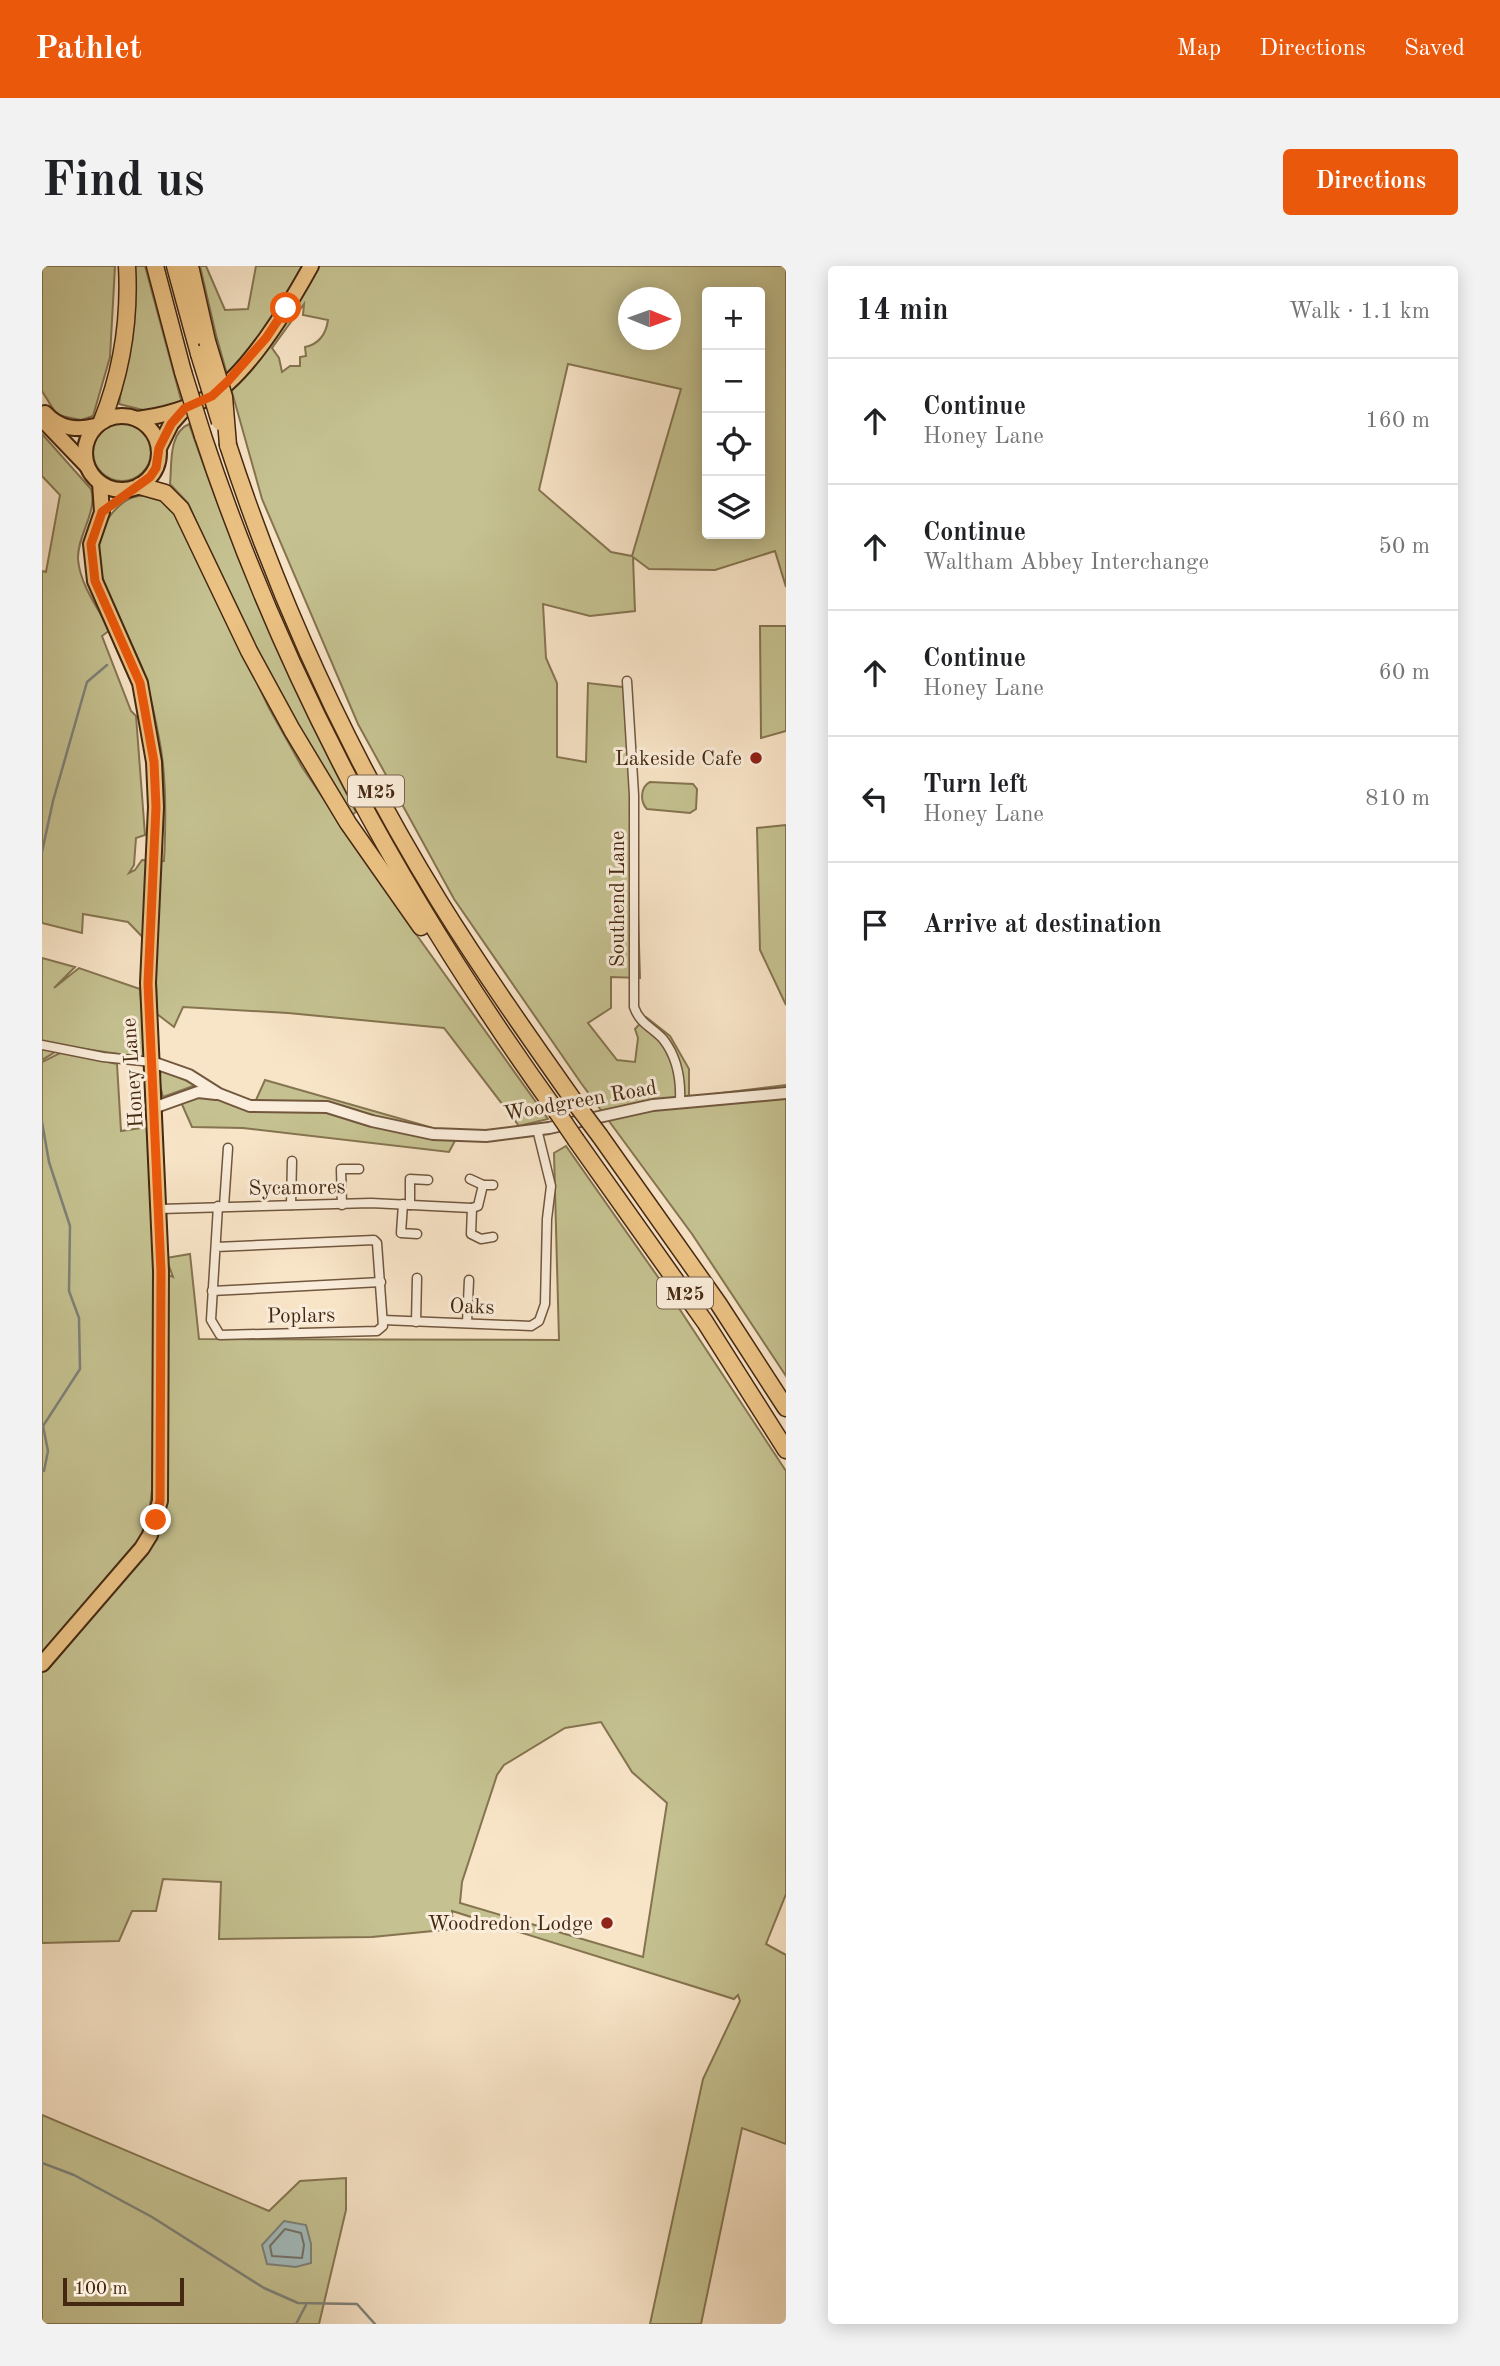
<!DOCTYPE html>
<html lang="en">
<head>
<meta charset="utf-8">
<style>
	body { margin:0; font-family:"Old Standard TT",serif; background:#f2f2f2; color:#202124 }
	.controls { position:absolute; right:21px; top:21px; display:grid; overflow:hidden; border-radius:7px; box-shadow:0 4px 18px #0003 }
	.controls button { width:63px; height:63px; display:grid; place-items:center; padding:0; border:0; border-bottom:2px solid #e0e0e0; background:#fff; color:#202124; font:35px sans-serif }
	.compass { position:absolute; left:576px; top:21px; width:63px; height:63px; border-radius:50%; background:#fff; box-shadow:0 4px 18px #0003; rotate:91deg }
	.scale { position:absolute; left:21px; bottom:18px; width:121px; box-sizing:border-box; padding-left:7px; border:4px solid #452811; border-top:0; font-size:19px; line-height:24px; white-space:nowrap; color:#452811; -webkit-text-stroke:5px #faeddb; paint-order:stroke }
	.stop { position:absolute; width:21px; height:21px; margin:-16px; border:5px solid #ea580c; border-radius:50%; background:#fff }
	.stop.end { background:#ea580c; border-color:#fff; box-shadow:0 2px 7px #0008 }
	.list { margin:0; padding:0; list-style:none }
	h2 { display:flex; justify-content:space-between; align-items:center; height:91px; margin:0; padding:0 28px; font-size:30px }
	h2 small { font-size:23px; font-weight:400; color:#757577 }
	.list li { display:grid; grid-template-columns:46px 1fr auto; gap:21px; align-items:center; box-sizing:border-box; height:126px; padding:0 28px; border-top:2px solid #e0e0e0 }
	.list b { display:block; font-size:26px; white-space:nowrap }
	.list p { margin:0; font-size:23px; white-space:nowrap; color:#757577 }
	.list em { font-size:23px; font-style:normal; color:#757577 }
	.icon { flex:none; width:38px; height:38px; fill:none; stroke:currentColor; stroke-width:2; stroke-linecap:round; stroke-linejoin:round }
	.map { position:relative; flex:none; width:744px; height:2058px; overflow:hidden; border-radius:7px }
	header { display:flex; align-items:center; gap:42px; box-sizing:border-box; height:98px; padding:0 35px; background:#ea580c; color:#fff }
	header strong { font-size:33px }
	nav { display:flex; gap:38px; margin-inline-start:auto; font-size:24px }
	.intro { display:flex; align-items:center; justify-content:space-between; box-sizing:border-box; height:168px; padding:0 42px }
	h1 { margin:0; font-size:49px }
	.button { padding:18px 32px; border-radius:7px; background:#ea580c; color:#fff; font-size:24px; font-weight:700 }
	main { display:flex; gap:42px; padding:0 42px }
	aside { flex:1; background:#fff; border-radius:7px; box-shadow:0 4px 18px #0003 }
	.map>svg:first-child { display:block }
</style>
</head>
<body>
<header>
<strong>Pathlet</strong>
<nav><a>Map</a><a>Directions</a><a>Saved</a></nav>
</header>
<div class="intro"><h1>Find us</h1><a class="button">Directions</a></div>
<main>
<div class="map">
<svg width="744" height="2058" viewBox="0 0 744 2058">
	<rect width="100%" height="100%" fill="#f8e4c7"/>
	<filter id="stains"><feTurbulence type="fractalNoise" baseFrequency=".00286" numOctaves="4"/><feColorMatrix values="0 0 0 0 .2 0 0 0 0 .09 0 0 0 0 .02 0 0 0 .5 -.17"/></filter>
	<radialGradient id="worn" r=".72"><stop offset=".6" stop-color="#630" stop-opacity="0"/><stop offset="1" stop-color="#630" stop-opacity=".3"/></radialGradient>
	<g fill="#c5c190" stroke="#857450" stroke-width="2" fill-rule="evenodd">
		<path d="M0,0H73L68,91L51,150L39,154L15,149L0,125Z"/>
		<path d="M87,0H103L141,141L105,145L77,138L83,100Z"/>
		<path d="M158,0H164L183,44L206,43L214,0H744V321L733,285L673,304L607,303L591,291L593,345L548,350L501,338L504,392L515,417V491L544,496L546,417L589,422L598,712L569,711V742L546,757L575,794L593,796L596,772L593,763L604,751L628,770L647,803V831L744,819V1110L650,968L539,817L412,633L316,458L220,233L174,69ZM665,26H718V268H665ZM586,32H628V74H586ZM262,38L261,49L286,54C284,68 278,78 263,81L264,90L258,91V100H248L240,106L237,92L230,82ZM526,98L639,123L590,290L569,286L497,224Z"/>
		<circle cx="80" cy="186" r="29"/>
		<path d="M147,158C193,291 249,421 314,546L307,551L212,384L146,237L128,218C130,199 126,167 147,158Z"/>
		<path d="M0,168L49,223C56,246 35,269 36,293C38,319 56,342 68,364L60,370L89,445L94,450L103,569L94,572L92,599L87,607L93,604L100,594L122,595C124,556 125,510 117,472C112,447 107,419 97,395C77,348 26,278 82,236C98,224 116,231 131,241L227,442L260,501L364,654L506,853L477,860L402,762L246,747L141,741L132,761L115,748L113,684L86,656L41,648L40,667L0,657V305L4,306L18,229L0,210Z"/>
		<path d="M718,360H744V465L719,472Z"/>
		<path d="M608,516L651,518L655,523L654,543L648,547L605,543C598,536 598,521 608,516Z"/>
		<path d="M744,559V739L718,684L715,562Z"/>
		<path d="M0,692L33,701L12,722L37,702L98,723L104,792L23,780L0,794Z"/>
		<path d="M20,786L75,798L79,865L112,860L114,1191L106,1256L92,1284L0,1387V796Z"/>
		<path d="M119,803L154,819L121,831L117,816Z"/>
		<path d="M223,814L416,869L407,886L201,862L150,861L138,834L174,830L209,845Z"/>
		<path d="M524,880L623,1021L744,1205V1628L724,1678L744,1689V1878L700,1862L659,2058H608L661,1813L698,1735L696,1729L692,1733L410,1645L411,1663L330,1671L177,1673L179,1616L121,1613L114,1645H90L77,1675L0,1677V1403L111,1271L124,1008L131,1011L124,992L148,988L157,1073L517,1074L512,887ZM559,1456L590,1506L625,1537L601,1691L418,1637L420,1616L455,1509L462,1499L523,1462Z"/>
		<path d="M0,1849L227,1945L258,1915L304,1912V1944L277,2058H0Z"/>
	</g>
	<path fill="#a2bcbf" stroke="#7d8179" stroke-width="2" d="M242,1955L264,1959L269,1978V1997L254,2001L225,1998L220,1979Z"/>
	<g fill="none" stroke-linecap="round" stroke-linejoin="round">
		<path stroke="#747268" stroke-width="2" d="M243,1963L259,1967L262,1979L260,1992L230,1990L228,1980Z"/>
		<g stroke="#7d8179" stroke-width="2.5">
			<path d="M0,586L11,535L45,416L65,399"/>
			<path d="M0,856L7,896L28,960L27,1025L37,1052L38,1103L1,1160L6,1185L2,1205"/>
			<path d="M0,1897L32,1909L110,1951L222,2022L256,2037L315,2038L333,2058"/>
			<path d="M254,2058L264,2039"/>
		</g>
		<g stroke="#72573e" stroke-width="11">
			<g id="minor">
				<path d="M585,415L592,529V741C598,758 610,761 621,773C636,792 639,813 638,835"/>
				<path d="M0,779L61,791L110,796"/>
				<path d="M428,913L441,919"/>
				<path d="M361,938L359,967L375,968"/>
				<path d="M249,939L250,895"/>
				<path d="M300,939L299,903H317"/>
				<path d="M368,939V913L386,914"/>
				<path d="M182,940L186,882"/>
				<path d="M430,942L429,968L439,973L451,971"/>
				<path d="M430,942L436,940L441,919H451"/>
				<path d="M118,943L329,937L430,942"/>
				<path d="M174,981L332,974L335,977L341,1060L335,1065L178,1069L169,1054L176,940"/>
				<path d="M170,1025L339,1016"/>
				<path d="M341,1054L489,1060L497,1055L503,1038L505,953L509,920L495,863"/>
				<path d="M374,1056L375,1012"/>
				<path d="M425,1057L427,1014"/>
			</g>
		</g>
		<g stroke="#72573e" stroke-width="14">
			<g id="tertiary">
				<path d="M110,796L147,809L177,828L208,840L285,841L330,855L391,868L444,870L507,862L611,839L744,827"/>
				<path d="M114,841L156,826L174,828"/>
			</g>
		</g>
		<g stroke="#452811" stroke-width="18">
			<g id="primary">
				<path d="M3,147C17,162 33,165 53,160"/>
				<circle cx="80" cy="187" r="37"/>
				<path d="M0,153L44,199"/>
				<path d="M95,153C120,150 145,143 167,131C205,110 248,38 269,0"/>
				<path d="M117,182L129,158L143,142"/>
				<path d="M0,1398L100,1282L108,1269L118,1235L119,1005L106,717L114,541L112,496L98,417L53,315L49,278L60,246L58,217"/>
			</g>
		</g>
		<g stroke="#452811" stroke-width="19">
			<g id="motorway">
				<path d="M113,0L141,106"/>
				<path d="M133,0L157,88"/>
				<path d="M148,0L165,75"/>
				<path d="M60,155C80,105 88,54 85,0"/>
				<path d="M161,170C243,418 363,635 515,846"/>
				<path d="M186,179C238,339 309,492 397,635C441,706 489,774 537,842"/>
				<path d="M98,220L123,227L139,243L207,385L250,464L306,557L379,661"/>
				<path d="M558,870L676,1037L744,1142"/>
				<path d="M534,874L663,1056L744,1184"/>
			</g>
		</g>
		<use href="#minor" stroke="#faeddb" stroke-width="8"/>
		<use href="#tertiary" stroke="#faeddb" stroke-width="10"/>
		<use href="#primary" stroke="#ecc284" stroke-width="14"/>
		<use href="#motorway" stroke="#ecc284" stroke-width="16"/>
		<g stroke="#452811" stroke-width="19" stroke-linecap="butt">
			<g id="motorway-bridge">
				<path d="M165,75L182,131L186,179"/>
				<path d="M157,88L178,156"/>
				<path d="M141,106L161,170"/>
				<path d="M537,842L558,870"/>
				<path d="M515,846L534,874"/>
			</g>
		</g>
		<use href="#motorway-bridge" stroke="#ecc284" stroke-width="16"/>
	</g>
	<g fill="none" stroke-linecap="round" stroke-linejoin="round">
		<path stroke="#ea580c" stroke-width="9" d="M114,1254L118,1235L119,1005L106,718L114,541L112,496L98,417L53,315L49,278L60,246L108,211L114,202L117,182L129,158L143,142L170,130L186,115L224,72L244,42"/>
	</g>
	<g fill="#8f2418" stroke="#faeddb" stroke-width="2.5">
		<circle cx="714" cy="492" r="7"/>
		<circle cx="565" cy="1657" r="7"/>
	</g>
	<g text-anchor="middle" stroke-width="6" stroke-linejoin="round" paint-order="stroke">
		<g fill="#faeddb" stroke="#7b634e" stroke-width="2">
			<rect x="306" y="509.5" width="56" height="31" rx="5"/>
			<rect x="615" y="1011.5" width="56" height="31" rx="5"/>
		</g>
		<g font-size="19" font-weight="bold" fill="#452811">
			<text x="334" y="532">M25</text>
			<text x="643" y="1034">M25</text>
		</g>
		<g font-size="21" fill="#452811" stroke="#faeddb" text-anchor="end">
			<text x="700" y="499">Lakeside Cafe</text>
			<text x="551" y="1664">Woodredon Lodge</text>
		</g>
		<g font-size="21" fill="#452811" stroke="#faeddb">
			<text transform="translate(575 633) rotate(-90)" y="7">Southend Lane</text>
			<text transform="translate(90 807) rotate(-94)" y="7">Honey Lane</text>
			<text transform="translate(538 834) rotate(-10)" y="7">Woodgreen Road</text>
			<text transform="translate(255 921) rotate(-1)" y="7">Sycamores</text>
			<text transform="translate(430 1040) rotate(2)" y="7">Oaks</text>
			<text transform="translate(259 1049) rotate(-1)" y="7">Poplars</text>
		</g>
	</g>
	<rect width="100%" height="100%" filter="url(#stains)"/>
	<rect width="100%" height="100%" fill="url(#worn)"/>
</svg>
<div class="controls">
<button>+</button>
<button>−</button>
<button><svg class="icon" aria-label="locate" viewBox="0 0 24 24"><circle cx="12" cy="12" r="6"/><path d="M12 2v4M12 18v4M2 12h4M18 12h4"/></svg></button>
<button><svg class="icon" aria-label="layers" viewBox="0 0 24 24"><path d="M12 4l9 5-9 5-9-5zM3 14l9 5 9-5"/></svg></button>
</div>
<svg class="compass" viewBox="-18 -18 36 36"><path d="M0-13l5 13h-10z" fill="#e53935"/><path d="M0 13l5-13h-10z" fill="#757577"/></svg>
<div class="scale">100 m</div>
<div class="stop" style="left:244px;top:42px"></div>
<div class="stop end" style="left:114px;top:1254px"></div>
</div>
<aside>
<h2>14 min<small>Walk · 1.1 km</small></h2>
<ul class="list">
<li><svg class="icon" aria-label="ahead" viewBox="0 0 24 24"><path d="M12 20V5M6 11l6-6 6 6"/></svg><div><b>Continue</b><p>Honey Lane</p></div><em>160 m</em></li>
<li><svg class="icon" aria-label="ahead" viewBox="0 0 24 24"><path d="M12 20V5M6 11l6-6 6 6"/></svg><div><b>Continue</b><p>Waltham Abbey Interchange</p></div><em>50 m</em></li>
<li><svg class="icon" aria-label="ahead" viewBox="0 0 24 24"><path d="M12 20V5M6 11l6-6 6 6"/></svg><div><b>Continue</b><p>Honey Lane</p></div><em>60 m</em></li>
<li><svg class="icon" aria-label="left" viewBox="0 0 24 24"><path d="M17 20v-9H6M10 6l-5 5 5 5"/></svg><div><b>Turn left</b><p>Honey Lane</p></div><em>810 m</em></li>
<li><svg class="icon" aria-label="arrive" viewBox="0 0 24 24"><path d="M6 21V4h12l-3 4 3 4H6"/></svg><div><b>Arrive at destination</b></div></li>
</ul>
</aside>
</main>
</body>
</html>
